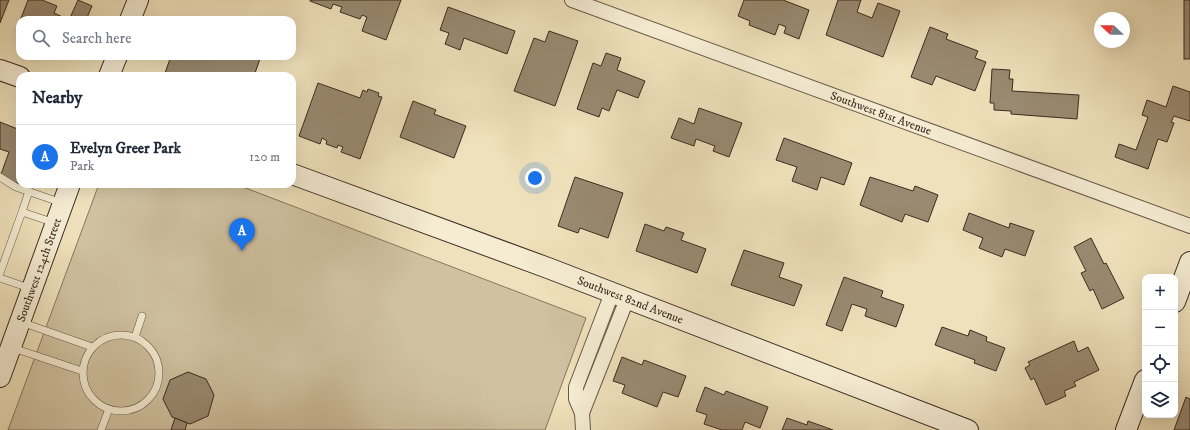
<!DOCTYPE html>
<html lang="en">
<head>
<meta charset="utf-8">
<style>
	body { margin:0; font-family:"IM FELL DW Pica",serif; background:#f6f6f7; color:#1f2937 }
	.controls { position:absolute; right:12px; bottom:12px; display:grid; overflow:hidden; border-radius:8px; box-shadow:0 4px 16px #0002 }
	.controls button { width:36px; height:36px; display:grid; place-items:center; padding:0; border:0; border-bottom:1px solid #e0e1e3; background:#fff; color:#1f2937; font:20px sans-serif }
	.compass { position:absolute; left:1094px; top:12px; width:36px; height:36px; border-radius:50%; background:#fff; box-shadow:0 4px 16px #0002; rotate:292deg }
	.you { position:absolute; left:535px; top:178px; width:14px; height:14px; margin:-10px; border:3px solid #fff; border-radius:50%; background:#1a73e8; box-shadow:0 0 0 6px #1a73e833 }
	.badge { display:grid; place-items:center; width:26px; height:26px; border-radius:50%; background:#1a73e8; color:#fff; font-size:13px; font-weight:700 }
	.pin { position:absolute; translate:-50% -33px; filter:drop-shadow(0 1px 2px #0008) }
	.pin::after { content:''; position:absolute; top:21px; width:14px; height:12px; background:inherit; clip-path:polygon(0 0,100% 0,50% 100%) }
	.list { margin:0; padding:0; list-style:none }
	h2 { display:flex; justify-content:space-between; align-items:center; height:52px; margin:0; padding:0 16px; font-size:17px }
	h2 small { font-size:13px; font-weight:400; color:#747a83 }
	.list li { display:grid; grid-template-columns:26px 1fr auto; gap:12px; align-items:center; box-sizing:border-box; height:64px; padding:0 16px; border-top:1px solid #e0e1e3 }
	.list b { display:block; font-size:15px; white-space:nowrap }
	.list p { margin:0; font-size:13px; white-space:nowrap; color:#747a83 }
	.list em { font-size:13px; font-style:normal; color:#747a83 }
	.icon { flex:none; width:22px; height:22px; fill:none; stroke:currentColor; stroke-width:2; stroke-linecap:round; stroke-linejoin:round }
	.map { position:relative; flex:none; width:1190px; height:430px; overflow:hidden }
	.search { position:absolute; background:#fff; box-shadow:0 4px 16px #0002; left:16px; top:16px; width:280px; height:44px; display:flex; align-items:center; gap:10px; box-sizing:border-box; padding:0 14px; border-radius:12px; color:#747a83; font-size:15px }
	.panel { position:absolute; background:#fff; box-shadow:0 4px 16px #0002; left:16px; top:72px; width:280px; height:116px; border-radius:12px }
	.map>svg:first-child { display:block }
</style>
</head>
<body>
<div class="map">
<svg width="1190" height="430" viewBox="0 0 1190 430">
	<rect width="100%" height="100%" fill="#efe1bb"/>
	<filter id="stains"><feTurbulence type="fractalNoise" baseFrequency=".005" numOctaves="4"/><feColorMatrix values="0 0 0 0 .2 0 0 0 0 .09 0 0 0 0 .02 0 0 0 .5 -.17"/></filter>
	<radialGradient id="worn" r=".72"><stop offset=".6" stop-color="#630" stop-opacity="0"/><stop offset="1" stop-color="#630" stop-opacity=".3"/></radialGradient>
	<path fill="#d0c2a1" stroke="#867760" d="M99,184H235L586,318L545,430H8Z"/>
	<g fill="#998a71" stroke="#3b2c20">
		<path d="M0,0H9L0,23Z"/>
		<path d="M28,0H42L57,6L54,13L69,20L78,0L92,6L86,20H20V32L16,31Z"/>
		<path d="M310,0H401L386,40L362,31L367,17L362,15L360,19L340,12L342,7L333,4L331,9L310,1Z"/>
		<path d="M744,0H783L809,10L799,39L784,33L786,27L779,24L775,35L749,25L750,21L738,16Z"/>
		<path d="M838,0H861L857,12L872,18L878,3L900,11L883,57L826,35Z"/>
		<rect x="1184" y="0" width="6" height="59"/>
		<path d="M448,7L515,31L507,54L464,38L460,50L445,44L449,33L440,30Z"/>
		<path d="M930,27L948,34L946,39L978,51L975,58L986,62L975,91L936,76L932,85L911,77Z"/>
		<path d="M549,31L578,41L555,106L514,91L534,38L545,42Z"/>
		<path d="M606,53L621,58L617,70L645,81L638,98L617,90L609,111L602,108L599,117L577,109L593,63L601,66Z"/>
		<path d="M171,56H261L254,76H164Z"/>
		<path d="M992,69L1010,70L1009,79H1013L1012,91L1079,95L1077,119L1011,114V111L994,110V103H990Z"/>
		<path d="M318,83L360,98L363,90L367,92L368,89L379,93L378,96L382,97L360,159L341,152L343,147L338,145L337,148L326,144L327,141L322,138L320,144L299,136Z"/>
		<path d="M1173,86L1190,92V121L1174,116L1171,122L1174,123L1167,142L1158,139L1148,169L1115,157L1119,144L1136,150L1148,117L1142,115L1147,100L1166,107Z"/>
		<path d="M413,101L436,110L434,114L466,126L454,158L400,137Z"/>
		<path d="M699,108L742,123L729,157L713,151L715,146L696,139L694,146L671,138L679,118L694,124Z"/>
		<path d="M0,122L20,130V184L0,177L9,152L0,149Z"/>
		<path d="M784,138L852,163L844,185L821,177L817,190L792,181L797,167L776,160Z"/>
		<path d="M575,177L623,193L608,238L580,228L578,233L558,226Z"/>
		<path d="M870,177L913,191L915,186L938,195L928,222L905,214L902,222L860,205Z"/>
		<path d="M969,213L1009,228L1010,223L1034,231L1025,256L1005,249L1002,257L979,248L983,238L963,230Z"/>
		<path d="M645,224L664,231L666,227L684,233L681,240L706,249L697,273L636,251Z"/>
		<path d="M1091,238L1104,264L1106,263L1124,298L1102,309L1093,289L1090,291L1081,273L1086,271L1074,247Z"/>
		<path d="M744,250L784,263L779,277L802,285L794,306L731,285Z"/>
		<path d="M844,277L883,291L881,297L904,305L896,327L865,316L867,309L852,304L842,331L826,325Z"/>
		<path d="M942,327L968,336L970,330L987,337L986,341L1005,348L996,371L974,363L975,360L935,345Z"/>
		<path d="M1074,341L1078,352L1088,347L1099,370L1074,382L1076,386L1064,391L1066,396L1046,405L1034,378L1031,380L1025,368L1030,365L1028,362Z"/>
		<path d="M622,357L642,365L644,360L686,376L678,397L663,392L657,407L622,393L625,385L613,381Z"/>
		<path d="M188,372L206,379L214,395L208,416L190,424L172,417L163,399L170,380Z"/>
		<path d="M705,387L724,395L726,391L768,407L760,428L745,422L742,430H722L704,424L707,415L696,411Z"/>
		<path d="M1186,397L1190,399V430H1174Z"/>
		<path d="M175,418L187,423L185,430H171Z"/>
		<path d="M787,418L807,425L808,421L833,430H782Z"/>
	</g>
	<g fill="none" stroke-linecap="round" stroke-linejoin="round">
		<g stroke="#685947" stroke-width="8">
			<g id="lane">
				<path d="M0,177L16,187L62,203"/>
				<path d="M22,212L29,191"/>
				<path d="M0,273L22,212L55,223"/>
				<path d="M0,278L32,289"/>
				<path d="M21,322L92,347"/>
				<circle cx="121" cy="373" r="38"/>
				<path d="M135,337L142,316"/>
				<path d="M13,348L82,371"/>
				<path d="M101,430L109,409"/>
			</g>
		</g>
		<g stroke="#685947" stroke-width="16">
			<g id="street">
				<path id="s1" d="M572,0L1190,226"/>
				<path d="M582,413L627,299"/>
				<path d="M583,430L582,413L576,399V387L612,293"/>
			</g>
		</g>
		<g stroke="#3b2c20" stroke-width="22">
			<g id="secondary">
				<path d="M130,20L138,0"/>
				<path d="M0,70L20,77"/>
				<path d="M109,76L117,56"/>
				<path id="s2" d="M292,174L548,268L968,430"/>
				<path d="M1175,302L1190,262"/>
				<path id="s3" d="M0,377L70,184"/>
				<path d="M1126,430L1145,380"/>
			</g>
		</g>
		<use href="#lane" stroke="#f5ecd3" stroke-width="7"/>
		<use href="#street" stroke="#f5ecd3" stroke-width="14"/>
		<use href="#secondary" stroke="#f5ecd3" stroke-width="20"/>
	</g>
	<g text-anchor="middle" stroke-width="3.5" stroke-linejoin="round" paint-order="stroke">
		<g font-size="12" fill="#3b2c20" stroke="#f5ecd3">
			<text dy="4" stroke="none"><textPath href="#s1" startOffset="329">Southwest 81st Avenue</textPath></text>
			<text dy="4" stroke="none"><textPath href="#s3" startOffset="114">Southwest 124th Street</textPath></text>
			<text dy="4" stroke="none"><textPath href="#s2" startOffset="361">Southwest 82nd Avenue</textPath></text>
		</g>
	</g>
	<rect width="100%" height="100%" filter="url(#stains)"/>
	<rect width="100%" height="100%" fill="url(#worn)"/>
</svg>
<div class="controls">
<button>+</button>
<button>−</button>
<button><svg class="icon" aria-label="locate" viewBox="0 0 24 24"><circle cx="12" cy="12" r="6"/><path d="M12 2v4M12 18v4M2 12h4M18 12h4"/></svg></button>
<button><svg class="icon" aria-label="layers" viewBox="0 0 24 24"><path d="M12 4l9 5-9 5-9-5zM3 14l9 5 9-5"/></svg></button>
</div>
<svg class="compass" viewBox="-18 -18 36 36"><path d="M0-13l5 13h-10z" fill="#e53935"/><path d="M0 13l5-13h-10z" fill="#747a83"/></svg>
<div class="you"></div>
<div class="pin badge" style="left:242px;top:251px">A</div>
<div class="search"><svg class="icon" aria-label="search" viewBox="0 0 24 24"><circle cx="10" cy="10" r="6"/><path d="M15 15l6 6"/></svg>Search here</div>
<section class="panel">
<h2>Nearby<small></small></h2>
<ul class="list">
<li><span class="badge">A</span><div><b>Evelyn Greer Park</b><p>Park</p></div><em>120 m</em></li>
</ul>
</section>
</div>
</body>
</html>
